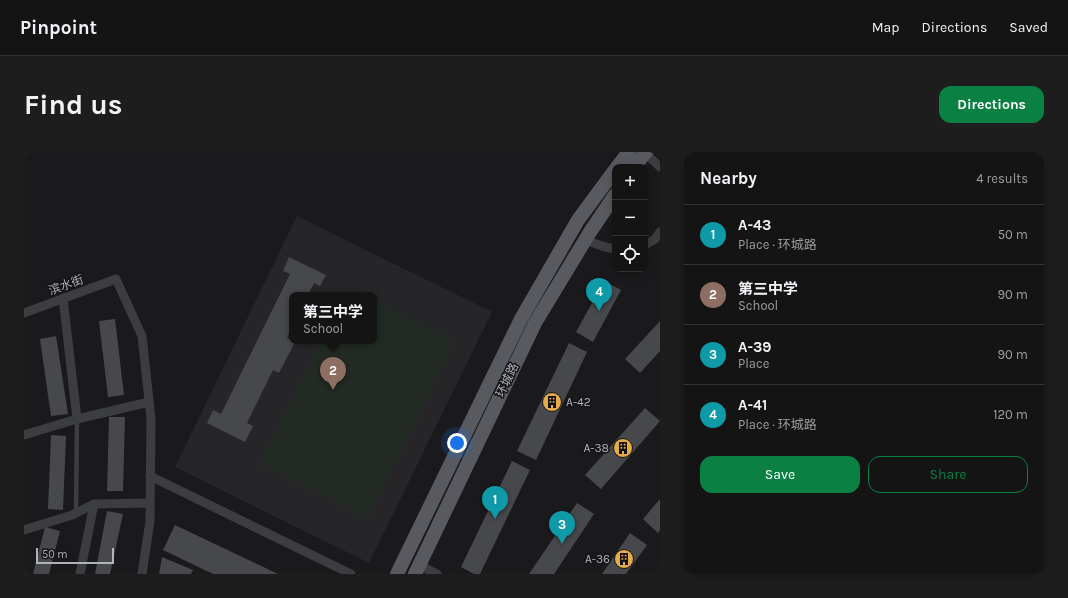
<!DOCTYPE html>
<html lang="en">
<head>
<meta charset="utf-8">
<style>
	body { margin:0; font-family:Karla,"Noto Sans SC",sans-serif; background:#1d1d1e; color:#f1f3f6 }
	.controls { position:absolute; right:12px; top:12px; display:grid; overflow:hidden; border-radius:8px; box-shadow:0 2px 10px #0003 }
	.controls button { width:36px; height:36px; display:grid; place-items:center; padding:0; border:0; border-bottom:1px solid #333334; background:#141415; color:#f1f3f6; font:20px sans-serif }
	.scale { position:absolute; left:12px; bottom:10px; width:78px; box-sizing:border-box; padding-left:4px; border:2px solid #aeb2bb; border-top:0; font-size:11px; line-height:14px; white-space:nowrap; color:#aeb2bb; -webkit-text-stroke:3px #151517; paint-order:stroke }
	.you { position:absolute; left:433px; top:291px; width:14px; height:14px; margin:-10px; border:3px solid #fff; border-radius:50%; background:#1a73e8; box-shadow:0 0 0 6px #1a73e833 }
	.badge { display:grid; place-items:center; width:26px; height:26px; border-radius:50%; background:#0b8043; color:#fff; font-size:13px; font-weight:700 }
	.pin { position:absolute; translate:-50% -33px; filter:drop-shadow(0 1px 2px #0008) }
	.pin::after { content:''; position:absolute; top:21px; width:14px; height:12px; background:inherit; clip-path:polygon(0 0,100% 0,50% 100%) }
	.popup { position:absolute; left:265px; top:140px; width:88px; height:52px; box-sizing:border-box; display:grid; place-content:center; border-radius:8px; background:#141415; filter:drop-shadow(0 1px 3px #0005); font-size:13px; white-space:nowrap; color:#9d9ea0 }
	.popup b { font-size:15px; color:#f1f3f6 }
	.popup::after { content:''; position:absolute; left:50%; top:100%; margin-left:-8px; border:8px solid transparent; border-top-color:#141415 }
	.list { margin:0; padding:0; list-style:none }
	h2 { display:flex; justify-content:space-between; align-items:center; height:52px; margin:0; padding:0 16px; font-size:17px }
	h2 small { font-size:13px; font-weight:400; color:#9d9ea0 }
	.list li { display:grid; grid-template-columns:26px 1fr auto; gap:12px; align-items:center; box-sizing:border-box; height:60px; padding:0 16px; border-top:1px solid #333334 }
	.list b { display:block; font-size:15px; white-space:nowrap }
	.list p { margin:0; font-size:13px; white-space:nowrap; color:#9d9ea0 }
	.list em { font-size:13px; font-style:normal; color:#9d9ea0 }
	.actions { display:flex; gap:8px; padding:12px 16px }
	.actions a { flex:1; padding:9px 0; border:1px solid #0b8043; border-radius:12px; text-align:center; font-size:14px; color:#0b8043 }
	.actions .main { background:#0b8043; color:#fff }
	.icon { flex:none; width:22px; height:22px; fill:none; stroke:currentColor; stroke-width:2; stroke-linecap:round; stroke-linejoin:round }
	.map { position:relative; flex:none; width:636px; height:422px; overflow:hidden; border-radius:12px }
	header { display:flex; align-items:center; gap:24px; box-sizing:border-box; height:56px; padding:0 20px; background:#141415; border-bottom:1px solid #333334 }
	header strong { font-size:19px }
	nav { display:flex; gap:22px; margin-inline-start:auto; font-size:14px }
	.intro { display:flex; align-items:center; justify-content:space-between; box-sizing:border-box; height:96px; padding:0 24px }
	h1 { margin:0; font-size:28px }
	.button { padding:10px 18px; border-radius:12px; background:#0b8043; color:#fff; font-size:14px; font-weight:700 }
	main { display:flex; gap:24px; padding:0 24px }
	aside { flex:1; background:#141415; border-radius:12px; box-shadow:0 2px 10px #0003 }
	.map>svg:first-child { display:block }
</style>
</head>
<body>
<header>
<strong>Pinpoint</strong>
<nav><a>Map</a><a>Directions</a><a>Saved</a></nav>
</header>
<div class="intro"><h1>Find us</h1><a class="button">Directions</a></div>
<main>
<div class="map">
<svg width="636" height="422" viewBox="0 0 636 422">
	<rect width="100%" height="100%" fill="#1a1a1c"/>
	<path fill="#262629" fill-rule="evenodd" d="M273,64L468,160L345,411L151,315ZM268,143H350V189H268Z"/>
	<path fill="#222a23" d="M350,149L431,189L343,366L236,312L297,189H350Z"/>
	<g fill="#47484c">
		<path d="M265,105L302,123L296,134L290,131L284,143H268V175L263,186L271,190L255,221L249,218L223,271L229,274L221,290L183,271L189,258L197,262L266,122L259,119Z"/>
		<path d="M580,129L597,138L569,190L552,180Z"/>
		<path d="M91,167L100,243L84,245L75,169Z"/>
		<path d="M636,169V199L616,221L601,207Z"/>
		<path d="M32,184L44,262L27,264L16,187Z"/>
		<path d="M545,191L563,200L512,308L493,299Z"/>
		<path d="M621,256L636,269L577,337L561,323Z"/>
		<path d="M85,265H101L99,339H83Z"/>
		<path d="M27,283L42,284L39,358L24,357Z"/>
		<path d="M488,309L506,318L456,422H450L437,415Z"/>
		<path d="M636,347V378L634,381L619,367Z"/>
		<path d="M553,351L570,362L530,422H505Z"/>
		<path d="M83,359L99,362L86,422H71Z"/>
		<path d="M151,373L254,422H189L139,398Z"/>
		<path d="M21,375L36,379L25,422H9Z"/>
		<path d="M606,381L623,393L602,422H578Z"/>
		<path d="M138,405L169,418L167,422H135Z"/>
	</g>
	<g fill="none" stroke-linecap="round" stroke-linejoin="round">
		<path stroke="#3c3d41" stroke-width="4.5" d="M52,361L53,267"/>
		<g stroke="#3c3d41" stroke-width="9">
			<path d="M621,1L636,15"/>
			<path d="M561,88L581,95L591,97"/>
			<path d="M621,93L631,87L636,80"/>
			<path d="M39,146L53,267"/>
			<path d="M0,161L92,127L118,184L127,267L126,369L118,422"/>
			<path d="M0,283L53,267L125,250"/>
			<path d="M126,324L327,422"/>
			<path d="M0,378L48,363L70,352L126,351"/>
			<path d="M395,413L413,422"/>
			<path d="M56,422L70,352"/>
		</g>
		<g stroke="#585a60" stroke-width="14">
			<path d="M593,15L605,0"/>
			<path d="M610,15L622,0"/>
			<path d="M373,422L497,167L554,68L591,18"/>
			<path d="M391,422L511,171L566,80L591,43"/>
		</g>
	</g>
	<defs>
		<g id="building-disc" transform="scale(1)"><circle r="9.5" fill="#e5ab4a" stroke="#151517"/><path d="M-4-6H4V6H1V3H-1V6H-4ZM-2.5-4.3h1.7v1.8h-1.7ZM.8-4.3h1.7v1.8H.8ZM-2.5-1h1.7V.8h-1.7ZM.8-1h1.7V.8H.8Z" fill="#111"/></g>
	</defs>
	<g fill-rule="evenodd">
		<use href="#building-disc" x="528" y="250"/>
		<use href="#building-disc" x="599" y="296"/>
		<use href="#building-disc" x="600" y="407"/>
	</g>
	<g text-anchor="middle" stroke-width="3" stroke-linejoin="round" paint-order="stroke">
		<g font-size="12" fill="#aeb2bb" stroke="#151517">
			<text transform="translate(42 133) rotate(-20)" y="4">滨水街</text>
			<text transform="translate(483 228) rotate(-64)" y="4">环城路</text>
		</g>
		<g font-size="12" fill="#aeb2bb" stroke="#151517" text-anchor="end">
			<text x="542" y="254" text-anchor="start">A-42</text>
			<text x="585" y="300">A-38</text>
			<text x="586" y="411">A-36</text>
		</g>
	</g>
</svg>
<div class="controls">
<button>+</button>
<button>−</button>
<button><svg class="icon" aria-label="locate" viewBox="0 0 24 24"><circle cx="12" cy="12" r="6"/><path d="M12 2v4M12 18v4M2 12h4M18 12h4"/></svg></button>
</div>
<div class="scale">50 m</div>
<div class="you"></div>
<div class="pin badge" style="left:471px;top:367px;background:#0f9aa8">1</div>
<div class="pin badge" style="left:309px;top:238px;background:#8d6e63">2</div>
<div class="popup"><b>第三中学</b>School</div>
<div class="pin badge" style="left:538px;top:392px;background:#0f9aa8">3</div>
<div class="pin badge" style="left:575px;top:159px;background:#0f9aa8">4</div>
</div>
<aside>
<h2>Nearby<small>4 results</small></h2>
<ul class="list">
<li><span class="badge" style="background:#0f9aa8">1</span><div><b>A-43</b><p>Place · 环城路</p></div><em>50 m</em></li>
<li><span class="badge" style="background:#8d6e63">2</span><div><b>第三中学</b><p>School</p></div><em>90 m</em></li>
<li><span class="badge" style="background:#0f9aa8">3</span><div><b>A-39</b><p>Place</p></div><em>90 m</em></li>
<li><span class="badge" style="background:#0f9aa8">4</span><div><b>A-41</b><p>Place · 环城路</p></div><em>120 m</em></li>
</ul>
<div class="actions"><a class="main">Save</a><a>Share</a></div>
</aside>
</main>
</body>
</html>
